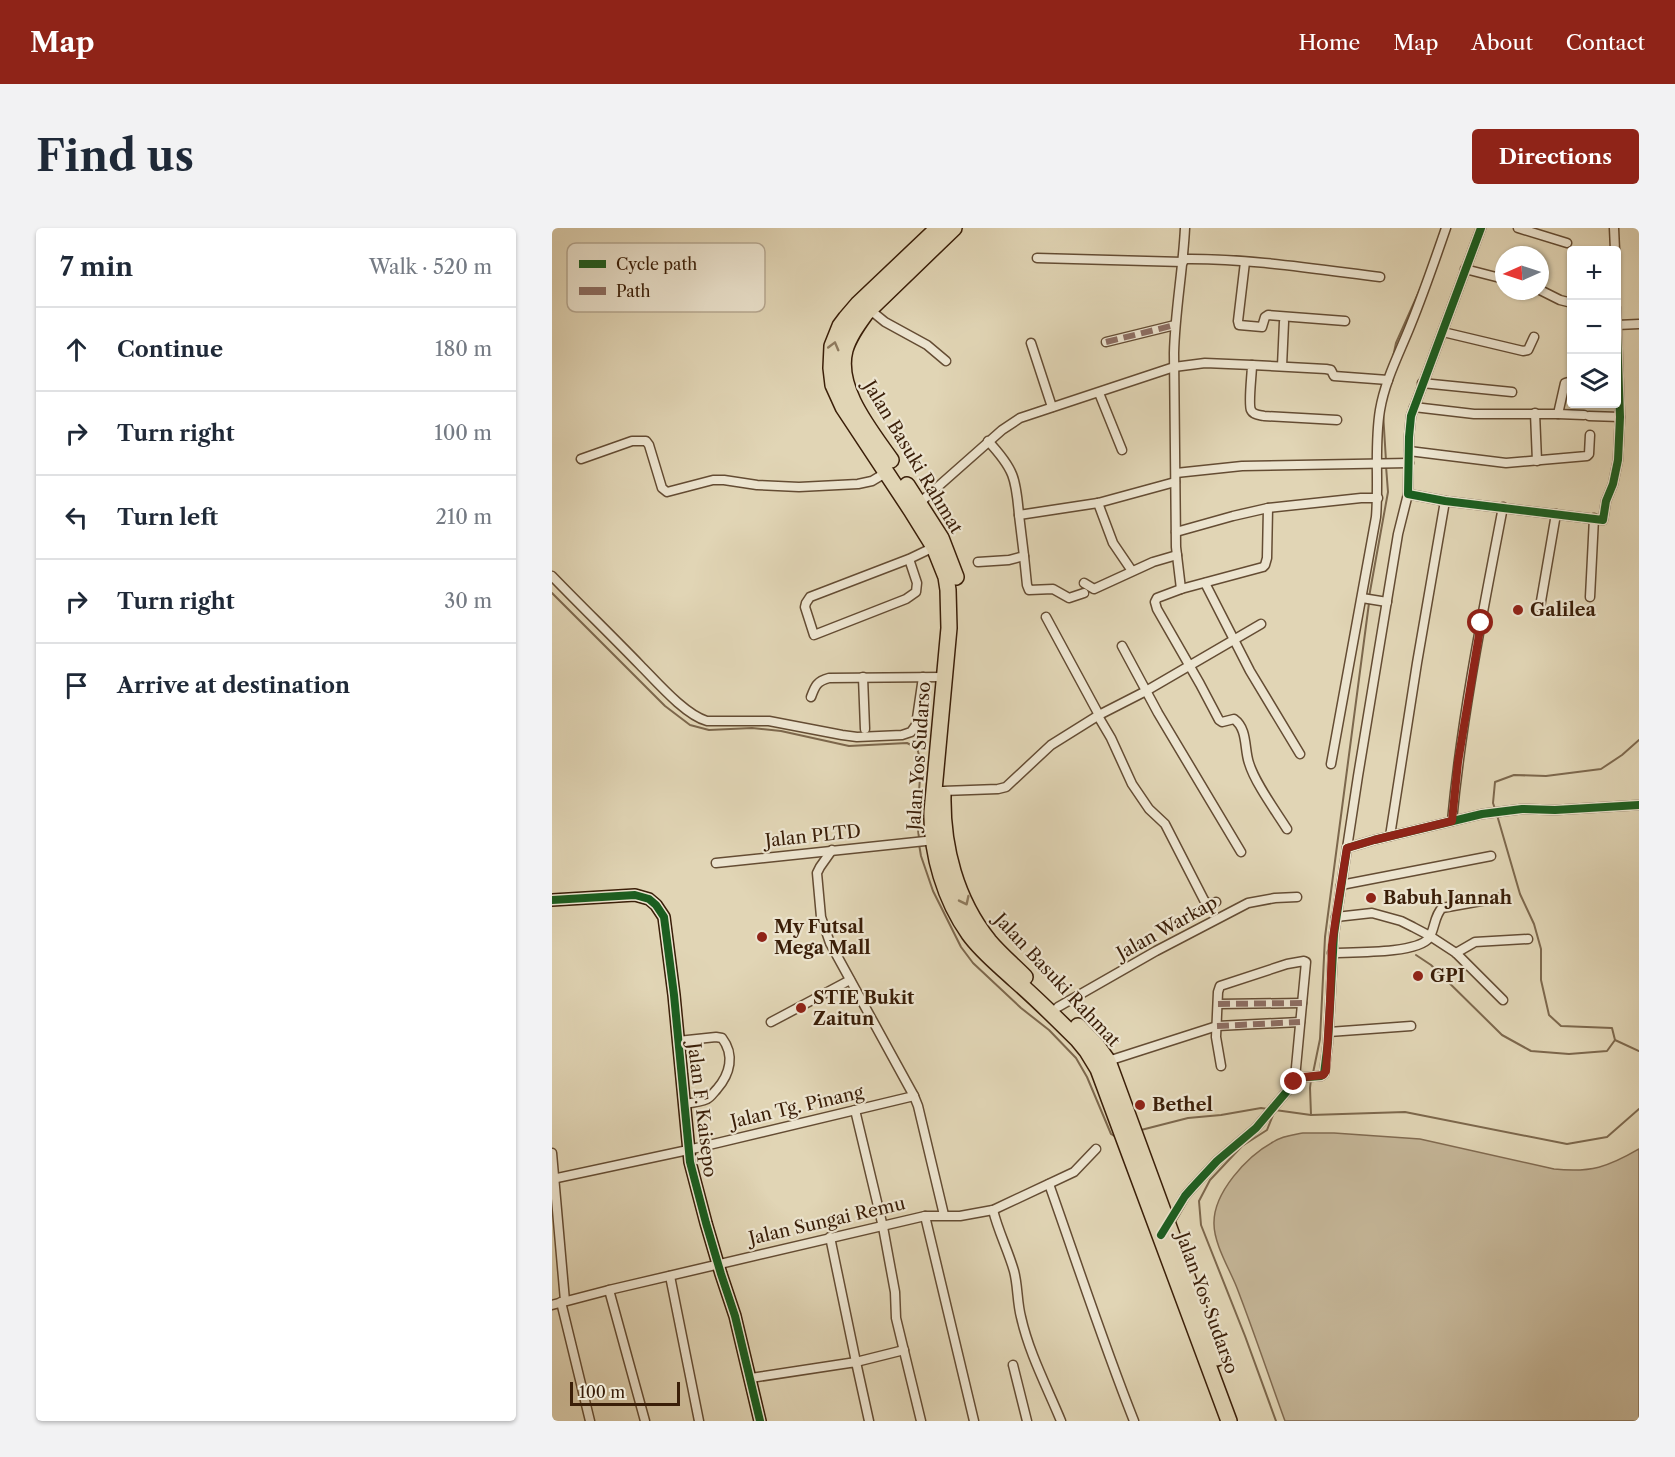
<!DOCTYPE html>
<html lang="en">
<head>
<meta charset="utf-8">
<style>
	body { margin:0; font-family:"Libre Caslon Text",serif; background:#f2f2f3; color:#1f2937 }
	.controls { position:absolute; right:18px; top:18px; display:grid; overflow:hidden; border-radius:6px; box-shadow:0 2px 4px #0004 }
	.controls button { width:54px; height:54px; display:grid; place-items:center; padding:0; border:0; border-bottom:2px solid #e0e1e3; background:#fff; color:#1f2937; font:30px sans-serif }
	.compass { position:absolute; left:943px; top:18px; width:54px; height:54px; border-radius:50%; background:#fff; box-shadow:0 2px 4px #0004; rotate:267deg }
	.scale { position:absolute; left:18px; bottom:15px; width:110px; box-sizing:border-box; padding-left:6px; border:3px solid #3a1e08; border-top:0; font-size:16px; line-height:21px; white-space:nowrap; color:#3a1e08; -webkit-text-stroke:4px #ece4cf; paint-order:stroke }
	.stop { position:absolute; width:18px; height:18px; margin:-14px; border:4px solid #8f2418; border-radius:50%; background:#fff }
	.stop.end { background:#8f2418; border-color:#fff; box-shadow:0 2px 6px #0008 }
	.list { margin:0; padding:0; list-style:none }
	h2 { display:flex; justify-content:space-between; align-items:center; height:78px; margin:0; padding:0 24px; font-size:26px }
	h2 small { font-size:20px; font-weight:400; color:#747a83 }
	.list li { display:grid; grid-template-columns:39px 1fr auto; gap:18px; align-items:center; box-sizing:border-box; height:84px; padding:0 24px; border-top:2px solid #e0e1e3 }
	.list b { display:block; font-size:22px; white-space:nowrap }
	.list em { font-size:20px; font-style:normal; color:#747a83 }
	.icon { flex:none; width:33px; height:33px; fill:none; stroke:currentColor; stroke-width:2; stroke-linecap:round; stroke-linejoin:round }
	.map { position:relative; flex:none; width:1087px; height:1193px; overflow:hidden; border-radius:6px }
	header { display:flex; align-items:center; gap:36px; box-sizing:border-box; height:84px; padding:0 30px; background:#8f2418; color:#fff }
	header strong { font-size:28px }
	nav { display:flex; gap:33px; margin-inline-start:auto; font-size:21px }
	.intro { display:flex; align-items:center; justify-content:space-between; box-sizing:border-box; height:144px; padding:0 36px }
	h1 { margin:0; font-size:42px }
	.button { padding:15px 27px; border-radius:6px; background:#8f2418; color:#fff; font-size:21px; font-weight:700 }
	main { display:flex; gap:36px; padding:0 36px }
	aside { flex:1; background:#fff; border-radius:6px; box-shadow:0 2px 4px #0004 }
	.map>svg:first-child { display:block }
</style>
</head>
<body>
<header>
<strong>Map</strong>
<nav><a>Home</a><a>Map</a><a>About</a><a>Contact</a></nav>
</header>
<div class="intro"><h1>Find us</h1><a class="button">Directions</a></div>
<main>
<aside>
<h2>7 min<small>Walk · 520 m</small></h2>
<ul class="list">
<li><svg class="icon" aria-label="ahead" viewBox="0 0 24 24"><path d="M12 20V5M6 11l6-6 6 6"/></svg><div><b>Continue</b></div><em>180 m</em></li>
<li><svg class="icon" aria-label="right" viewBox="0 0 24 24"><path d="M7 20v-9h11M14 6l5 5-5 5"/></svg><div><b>Turn right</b></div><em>100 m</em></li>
<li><svg class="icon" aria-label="left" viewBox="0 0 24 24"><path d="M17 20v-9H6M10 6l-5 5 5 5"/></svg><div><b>Turn left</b></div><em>210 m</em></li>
<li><svg class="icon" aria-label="right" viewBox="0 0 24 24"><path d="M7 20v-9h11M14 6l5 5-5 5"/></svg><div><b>Turn right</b></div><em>30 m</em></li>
<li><svg class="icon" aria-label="arrive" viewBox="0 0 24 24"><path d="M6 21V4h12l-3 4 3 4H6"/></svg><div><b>Arrive at destination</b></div></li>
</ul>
</aside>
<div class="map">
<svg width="1087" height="1193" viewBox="0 0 1087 1193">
	<rect width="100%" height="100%" fill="#e1d5b5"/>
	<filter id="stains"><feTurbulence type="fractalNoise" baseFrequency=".00333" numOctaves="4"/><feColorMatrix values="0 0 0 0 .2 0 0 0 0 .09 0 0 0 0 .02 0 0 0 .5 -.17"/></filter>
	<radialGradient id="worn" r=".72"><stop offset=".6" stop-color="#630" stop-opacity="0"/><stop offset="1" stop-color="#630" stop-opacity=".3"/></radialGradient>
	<path fill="#c5b698" stroke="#806a50" stroke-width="1.5" d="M751,905H782L868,911L1002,941C1039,945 1056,939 1087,921V1193H733C717,1149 702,1104 685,1060C678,1042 662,1016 662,996C661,965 695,928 721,914C730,908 740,907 751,905Z"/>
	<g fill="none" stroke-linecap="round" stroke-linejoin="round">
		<g stroke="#7c674c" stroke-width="2">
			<path d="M841,129L844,115L869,59"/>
			<path d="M831,184L834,233"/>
			<path d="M0,365L113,478L138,497L157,502L200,500L229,503L297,518L355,515L365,520L369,534L365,594L367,610"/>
			<path d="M817,369L836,264L834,238"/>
			<path d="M943,581L941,575L943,554L962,547L994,548L1049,541L1070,527L1087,512"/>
			<path d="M945,587L968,666L982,696L989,721V752L997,787L1009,798L1060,800L1063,812"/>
			<path d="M367,616L369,628L381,663L409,719L421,735L469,780L497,802L524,830L535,849L559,906L564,909"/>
			<path d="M864,727L879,737L950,807L979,823L1017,826L1055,823L1063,812"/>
			<path d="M1063,812L1087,823"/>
			<path d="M761,845L768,811L773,709L817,375"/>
			<path d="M759,887L853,884L1015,916L1055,909L1087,881"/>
			<path d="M589,902L636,890L669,887L709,880L716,881"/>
			<path d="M724,1193L693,1108L649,997L647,973L658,952L690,918L715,902L723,882L759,887L758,860L759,851"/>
		</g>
		<g stroke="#644c33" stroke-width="11">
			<g id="street">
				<path d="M929,0L859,188L857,209L856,266L893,273L1051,292L1054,273L1061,256L1066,232L1068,189L1064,80"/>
				<path d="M966,0L1015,15"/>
				<path d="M1062,0L1063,22"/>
				<path d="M485,30L631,34"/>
				<path d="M631,31C695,30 764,41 828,49"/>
				<path d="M693,34L686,93L687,97L710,99L713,89L716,87L793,93"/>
				<path d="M913,41L952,51"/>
				<path d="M988,62L1008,72L1020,75"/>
				<path d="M317,81L333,94L375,117L394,133"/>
				<path d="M1065,97L1087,96"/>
				<path d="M891,104L971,123L976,122L982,109"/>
				<path d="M554,114L623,97"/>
				<path d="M479,115L500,179"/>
				<path d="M700,137L774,141L779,142L782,148L836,152"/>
				<path d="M730,138L732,94"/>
				<path d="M870,155L960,164"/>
				<path d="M547,165L570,222"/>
				<path d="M862,179L922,186H1006L1013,155L1020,153"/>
				<path d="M983,185L985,233"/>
				<path d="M1006,186L1032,187"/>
				<path d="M1037,188L1068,189"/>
				<path d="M436,213C462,241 464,250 467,287"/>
				<path d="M857,223L954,235L1035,228L1037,226L1038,207"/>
				<path d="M29,231L80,213H94L97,217L110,260L115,264L161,252H172L205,257L247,259L306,256L320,253L335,244"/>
				<path d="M624,245L690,238L857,235"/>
				<path d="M546,275L561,315L580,343"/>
				<path d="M364,278L450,202L468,190L622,139L653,135L700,137C700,146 696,176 699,182C701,187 708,187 712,188L785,192"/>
				<path d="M716,280L715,330L713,337L711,339L629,361L605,370L603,374L605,381L648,456L667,492L670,494L682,491C696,501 692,521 697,535C703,555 723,582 735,601"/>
				<path d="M624,304L681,288L716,280L809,270H826"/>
				<path d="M472,328L475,357L477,362L501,361L517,370L532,365"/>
				<path d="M357,331L365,355L364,364L354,371L262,407L253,379L254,375L258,369L357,331L382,319"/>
				<path d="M426,334L457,332L472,328L467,287L546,275L623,254"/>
				<path d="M0,348C29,378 59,407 88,437C104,453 133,487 155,493H217L290,507L305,509L350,507L359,504L364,497L371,449"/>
				<path d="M532,355L542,361L601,334L625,327"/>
				<path d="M653,355L698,443L748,526"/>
				<path d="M629,361L624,319L622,125C623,83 631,42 633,0"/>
				<path d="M1038,369L1042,290"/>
				<path d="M810,370L835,374"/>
				<path d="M988,379L1004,286"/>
				<path d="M494,389L547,487"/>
				<path d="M570,418L606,485L689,624"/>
				<path d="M311,449L313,501"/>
				<path d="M259,469C263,458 265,453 277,450L392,449"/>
				<path d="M546,488L559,510L580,556L597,581L613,596L652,672L656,676L664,674"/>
				<path d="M779,536L824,289C827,253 822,218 828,182C833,152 848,124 859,96C872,64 883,32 894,0"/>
				<path d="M391,563L446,561L454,559L499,517L547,487L594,463L709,396"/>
				<path d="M900,593C910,487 931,383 951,279"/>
				<path d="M838,608L865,435L893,273"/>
				<path d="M795,620L806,548L846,306L856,266"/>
				<path d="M280,622L268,639L265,645L269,689L278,715L362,868L366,878L392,987"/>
				<path d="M164,635L383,612"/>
				<path d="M789,657L939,628"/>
				<path d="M784,689L820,685L849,693L861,699L878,708L904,725L951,772"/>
				<path d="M780,725C800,724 865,726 877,710C883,701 882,688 890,680L946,670"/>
				<path d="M904,725L923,714L976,711"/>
				<path d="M666,776L750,775"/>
				<path d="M506,779L604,723L696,675L723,670L745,669"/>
				<path d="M219,794L298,752"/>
				<path d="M777,804L859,798"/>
				<path d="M126,813L164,809L170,810C183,827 178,846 165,861C162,864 159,869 155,871C148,874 139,875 132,876"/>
				<path d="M556,833L665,798L748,794"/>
				<path d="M669,838L664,809L666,764L668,758L735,736L752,733L754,734L743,850"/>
				<path d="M303,882L331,999L343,1064L344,1090L369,1193"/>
				<path d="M0,925L13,1073"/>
				<path d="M0,951L136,922L362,868"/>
				<path d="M497,956C525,1035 551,1115 582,1193"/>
				<path d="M441,982C446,1003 456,1022 462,1043C466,1058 465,1074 469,1089C477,1125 495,1159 509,1193"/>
				<path d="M373,988L422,1193"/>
				<path d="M616,997L633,968L640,960L665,933L704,900L736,862L743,850L769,848L772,846L776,814L782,706L795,620L822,612L930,586L970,581L1003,582L1087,577"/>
				<path d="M278,1009L304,1134L352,1122"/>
				<path d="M118,1048L147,1193"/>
				<path d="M57,1062L93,1193"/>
				<path d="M9,1074L38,1193"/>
				<path d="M0,1077L57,1062L373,988H408L441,982L522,944L544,921"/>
				<path d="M461,1137L475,1193"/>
				<path d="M199,1150L304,1134L317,1193"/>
			</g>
		</g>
		<g stroke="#3a1e08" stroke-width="14">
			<path id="secondary" d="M0,672L83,667L97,671L104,677L112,689L122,767L138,934L154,995L169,1046L183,1088L208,1193"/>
		</g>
		<g stroke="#3a1e08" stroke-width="18">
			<g id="highway">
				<path d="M386,0L306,76L294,90L288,98L280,118L279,140L281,157L291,179L359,282L382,319L394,349L396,362L397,400L380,584C379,626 393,672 417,706C430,724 447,737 463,752C485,771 506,792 526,812L535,823L546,841L677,1193"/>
				<path d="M339,232C318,202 283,160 293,122C297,108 306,96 314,85L402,0"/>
				<path d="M355,257L389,310L404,349"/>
				<path d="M391,567C390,619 404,672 437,713C448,726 461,737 473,749"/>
				<path d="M526,798L546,819L556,833L665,1130"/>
			</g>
		</g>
		<use href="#street" stroke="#ece4cf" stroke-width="8"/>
		<use href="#secondary" stroke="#ece4cf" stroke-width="10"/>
		<use href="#highway" stroke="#e1d5b5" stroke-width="15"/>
		<g stroke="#8d6e63" stroke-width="6" stroke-dasharray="12 6" stroke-linecap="butt">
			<path d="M554,114L623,97"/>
			<path d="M666,776L750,775"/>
			<path d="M665,798L748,794"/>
		</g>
		<g stroke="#ece4cf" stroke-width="11">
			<g id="cycleway">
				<path d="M929,0L859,188L857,209L856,266L893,273L1051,292L1054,273L1061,256L1066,232L1068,189L1064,80"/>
				<path d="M0,672L83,667L97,671L104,677L112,689L122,767L138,934L154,995L169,1046L183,1088L208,1193"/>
				<path d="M609,1007L633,968L640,960L665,933L704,900L736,862L743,850L769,848L772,846L776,814L782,706L795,620L822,612L930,586L970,581L1003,582L1087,577"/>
			</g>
		</g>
		<use href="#cycleway" stroke="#1b5e20" stroke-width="8"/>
	</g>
	<defs><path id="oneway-chevron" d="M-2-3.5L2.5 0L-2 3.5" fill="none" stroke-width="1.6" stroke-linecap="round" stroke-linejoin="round" transform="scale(1.5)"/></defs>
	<g stroke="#8e7a5e">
		<use href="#oneway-chevron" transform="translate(282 118) rotate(-75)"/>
		<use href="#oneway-chevron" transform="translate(413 673) rotate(64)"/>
	</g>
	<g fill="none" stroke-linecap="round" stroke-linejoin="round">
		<path stroke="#8f2418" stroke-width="8" d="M742,854L743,850L771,847L774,843L778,774L780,717L784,688L795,620L822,612L900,593L906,534L929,395"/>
	</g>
	<g fill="#8f2418" stroke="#ece4cf" stroke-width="2">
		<circle cx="966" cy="382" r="6"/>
		<circle cx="819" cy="670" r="6"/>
		<circle cx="210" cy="709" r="6"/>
		<circle cx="866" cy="748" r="6"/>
		<circle cx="249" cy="780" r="6"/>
		<circle cx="588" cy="877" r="6"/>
	</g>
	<g text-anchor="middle" stroke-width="4.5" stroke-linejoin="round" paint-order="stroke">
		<g font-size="18" fill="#3a1e08" stroke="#ece4cf">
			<text transform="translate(361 229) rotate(59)" y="6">Jalan Basuki Rahmat</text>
			<text transform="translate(367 528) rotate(-86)" y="6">Jalan Yos Sudarso</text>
			<text transform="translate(261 608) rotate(-6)" y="6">Jalan PLTD</text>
			<text transform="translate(615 700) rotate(-29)" y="6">Jalan Warkap</text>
			<text transform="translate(505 752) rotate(47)" y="6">Jalan Basuki Rahmat</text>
			<text transform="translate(245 879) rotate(-13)" y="6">Jalan Tg. Pinang</text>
			<text transform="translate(150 882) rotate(83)" y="6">Jalan F. Kaisepo</text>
			<text transform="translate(275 993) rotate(-13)" y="6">Jalan Sungai Remu</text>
			<text transform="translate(655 1075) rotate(70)" y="6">Jalan Yos Sudarso</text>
		</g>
		<g font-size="18" font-weight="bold" fill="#3a1e08" stroke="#ece4cf" text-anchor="start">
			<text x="978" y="388">Galilea</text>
			<text x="831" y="676">Babuh Jannah</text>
			<text x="222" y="705">My Futsal<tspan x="222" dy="21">Mega Mall</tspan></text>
			<text x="878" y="754">GPI</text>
			<text x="261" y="776">STIE Bukit<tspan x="261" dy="21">Zaitun</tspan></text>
			<text x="600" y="883">Bethel</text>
		</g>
	</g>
	<rect x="15" y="15" width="198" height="69" rx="9" fill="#ece4cf" stroke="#b7a993" stroke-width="1.5"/>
	<rect x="27" y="32" width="27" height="8" fill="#1b5e20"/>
	<rect x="27" y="59" width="27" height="8" fill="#8d6e63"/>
	<g font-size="16" fill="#3a1e08">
		<text x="64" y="42">Cycle path</text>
		<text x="64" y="69">Path</text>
	</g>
	<rect width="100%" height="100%" filter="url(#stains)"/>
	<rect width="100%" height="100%" fill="url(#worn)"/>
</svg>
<div class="controls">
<button>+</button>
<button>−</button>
<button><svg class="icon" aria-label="layers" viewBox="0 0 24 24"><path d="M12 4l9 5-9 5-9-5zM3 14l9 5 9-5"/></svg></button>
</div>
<svg class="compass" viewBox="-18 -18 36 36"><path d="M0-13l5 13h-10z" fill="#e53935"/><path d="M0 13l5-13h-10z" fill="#747a83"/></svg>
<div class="scale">100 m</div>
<div class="stop" style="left:929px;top:395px"></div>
<div class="stop end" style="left:742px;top:854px"></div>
</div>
</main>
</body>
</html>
